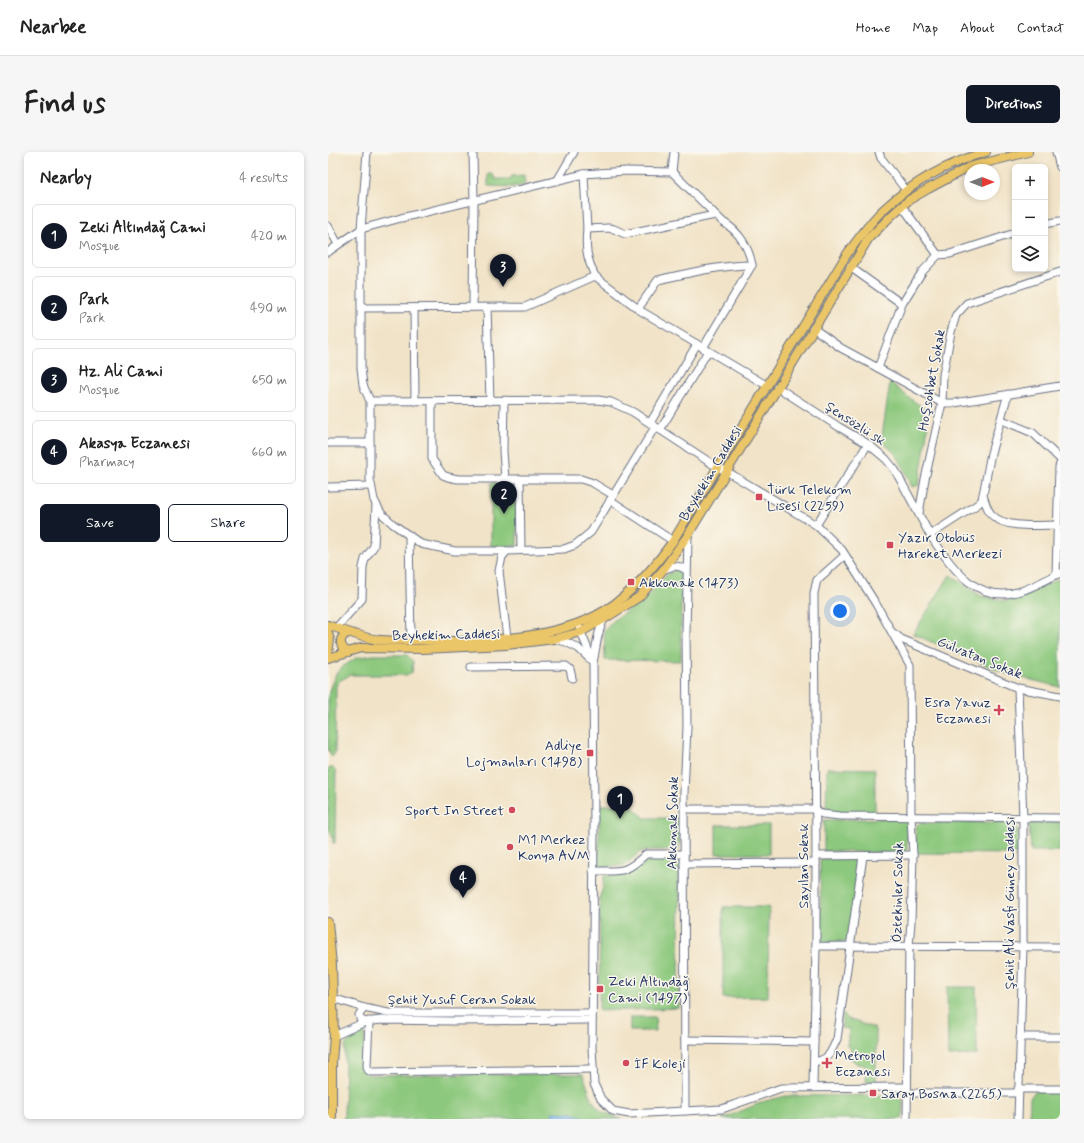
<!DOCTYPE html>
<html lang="en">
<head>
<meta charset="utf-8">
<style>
	body { margin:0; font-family:Mynerve,sans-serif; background:#f6f6f6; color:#222 }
	.controls { position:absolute; right:12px; top:12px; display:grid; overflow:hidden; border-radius:6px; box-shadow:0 2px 6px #0003 }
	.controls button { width:36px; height:36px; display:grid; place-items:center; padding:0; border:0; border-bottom:1px solid #e0e0e0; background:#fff; color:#222; font:20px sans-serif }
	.compass { position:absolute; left:636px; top:12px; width:36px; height:36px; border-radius:50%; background:#fff; box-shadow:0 2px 6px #0003; rotate:90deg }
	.you { position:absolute; left:512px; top:459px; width:14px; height:14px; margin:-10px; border:3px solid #fff; border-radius:50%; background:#1a73e8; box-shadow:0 0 0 6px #1a73e833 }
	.badge { display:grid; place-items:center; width:26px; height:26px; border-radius:50%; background:#111827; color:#fff; font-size:13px; font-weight:700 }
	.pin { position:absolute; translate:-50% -33px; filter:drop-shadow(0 1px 2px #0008) }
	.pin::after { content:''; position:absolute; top:21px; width:14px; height:12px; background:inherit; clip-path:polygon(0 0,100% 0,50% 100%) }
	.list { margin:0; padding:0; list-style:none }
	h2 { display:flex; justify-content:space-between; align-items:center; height:52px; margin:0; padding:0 16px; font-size:17px }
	h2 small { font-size:13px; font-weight:400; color:#767676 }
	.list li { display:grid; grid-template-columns:26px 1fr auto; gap:12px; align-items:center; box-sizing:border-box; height:64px; margin:0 8px 8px; padding:0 8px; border:1px solid #e0e0e0; border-radius:6px }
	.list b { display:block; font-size:15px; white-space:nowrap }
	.list p { margin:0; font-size:13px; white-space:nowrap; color:#767676 }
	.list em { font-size:13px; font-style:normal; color:#767676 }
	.actions { display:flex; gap:8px; padding:12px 16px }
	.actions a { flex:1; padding:9px 0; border:1px solid #111827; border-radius:6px; text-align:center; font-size:14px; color:#111827 }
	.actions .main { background:#111827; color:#fff }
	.icon { flex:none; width:22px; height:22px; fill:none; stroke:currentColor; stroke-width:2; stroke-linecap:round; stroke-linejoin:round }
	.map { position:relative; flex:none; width:732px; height:967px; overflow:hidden; border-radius:6px }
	header { display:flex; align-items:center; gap:24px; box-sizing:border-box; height:56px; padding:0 20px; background:#fff; border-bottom:1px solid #e0e0e0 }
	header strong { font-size:19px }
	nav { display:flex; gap:22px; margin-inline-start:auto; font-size:14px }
	.intro { display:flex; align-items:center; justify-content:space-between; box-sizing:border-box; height:96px; padding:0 24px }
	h1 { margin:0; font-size:28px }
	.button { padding:10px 18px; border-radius:6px; background:#111827; color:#fff; font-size:14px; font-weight:700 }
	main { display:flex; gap:24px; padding:0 24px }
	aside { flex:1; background:#fff; border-radius:6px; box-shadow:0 2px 6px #0003 }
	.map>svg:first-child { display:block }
</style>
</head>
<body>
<header>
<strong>Nearbee</strong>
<nav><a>Home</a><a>Map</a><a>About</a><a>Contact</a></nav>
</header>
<div class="intro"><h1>Find us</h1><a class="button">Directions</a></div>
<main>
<aside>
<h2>Nearby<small>4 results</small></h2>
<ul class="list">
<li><span class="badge">1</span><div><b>Zeki Altındağ Cami</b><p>Mosque</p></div><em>420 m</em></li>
<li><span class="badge">2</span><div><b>Park</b><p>Park</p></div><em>490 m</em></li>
<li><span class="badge">3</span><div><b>Hz. Ali Cami</b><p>Mosque</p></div><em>650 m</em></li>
<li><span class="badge">4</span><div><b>Akasya Eczanesi</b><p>Pharmacy</p></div><em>660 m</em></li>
</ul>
<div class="actions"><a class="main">Save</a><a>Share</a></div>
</aside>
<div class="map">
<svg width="732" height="967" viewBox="0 0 732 967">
	<rect width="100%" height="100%" fill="#fbf7ec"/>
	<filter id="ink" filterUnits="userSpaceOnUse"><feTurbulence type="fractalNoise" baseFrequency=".025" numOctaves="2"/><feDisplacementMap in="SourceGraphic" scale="8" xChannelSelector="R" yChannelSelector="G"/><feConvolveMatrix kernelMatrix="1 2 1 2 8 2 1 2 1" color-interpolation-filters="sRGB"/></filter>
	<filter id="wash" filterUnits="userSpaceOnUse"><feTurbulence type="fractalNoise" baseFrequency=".012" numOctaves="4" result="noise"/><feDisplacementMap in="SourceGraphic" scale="16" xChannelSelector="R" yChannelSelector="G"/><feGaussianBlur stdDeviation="0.9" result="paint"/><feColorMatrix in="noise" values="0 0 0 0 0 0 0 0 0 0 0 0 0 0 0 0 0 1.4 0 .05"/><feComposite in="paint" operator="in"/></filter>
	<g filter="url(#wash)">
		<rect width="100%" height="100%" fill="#f1e3c7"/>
		<g fill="#8cc87d" stroke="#547c6e">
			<path d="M160,22H165L167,27H182L184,24L196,23L197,32L185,35L160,34Z"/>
			<path d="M562,230L580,245L596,256L594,267L596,271L600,274L591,333L584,335C577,319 570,298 553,291Z"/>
			<rect x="163" y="331" width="26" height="63"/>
			<path d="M349,418L353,420V509L277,508L276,479L287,467L311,451L327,436L336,425L345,419Z"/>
			<path d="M622,423L653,444L679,449L700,442L732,426V535L679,522L585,482Z"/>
			<path d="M45,503H79L85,509L84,521L80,523H22L11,529L8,534L7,601L4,605L0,597V548L2,536L8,522L13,516L28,506Z"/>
			<path d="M0,616H5L8,619L7,691H5L4,683L0,675Z"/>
			<path d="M499,616L546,617L547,619V660H498Z"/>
			<path d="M294,648L297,649L317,666H352L351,698H318L312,700L296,714L270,715L272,653H295Z"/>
			<path d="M575,666L579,669V698L573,701L496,699V668Z"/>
			<path d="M686,670L690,678L689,702L587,701L588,676L590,672L594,671Z"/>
			<path d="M732,670V699H703L701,673L703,671Z"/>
			<rect x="388" y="673" width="53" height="29"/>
			<path d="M497,706L529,707L532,709L521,788L518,790L495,791L493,788L492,709Z"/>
			<path d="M320,707L352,708L351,856L271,859L272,744L275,735L276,724C298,723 303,722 320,707Z"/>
			<path d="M395,755H441L440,845L395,846Z"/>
			<path d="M619,835H648L649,903L620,904Z"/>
			<path d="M515,862L520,867L546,876L548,881V929L538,930L539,917L536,913L529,912L521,905L523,898L519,894L521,877L513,876Z"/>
			<path d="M302,865H327L328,879H302Z"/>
			<path d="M32,879H37L36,917L39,923L255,922L264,948L273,959L293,967H16L17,893Z"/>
			<path d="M707,939H732V967H701L702,946Z"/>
			<path d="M569,943L575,950L574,967H394L437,949L458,944Z"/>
		</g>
		<path fill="#80b9f0" stroke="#4e74a7" d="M225,960L244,961L256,965V967H222L224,964Z"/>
	</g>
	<g filter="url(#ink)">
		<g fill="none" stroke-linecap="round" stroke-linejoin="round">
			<g stroke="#666e83" stroke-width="9">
				<g id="minor">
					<path d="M39,0L33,77V216L35,233L42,249V327L46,348L53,361L65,372L93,392L127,399H179L236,397L247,393L263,380L327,275"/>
					<path d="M551,0L553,6L578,38"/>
					<path d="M728,0L732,15"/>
					<path d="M344,20L346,0"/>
					<path d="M256,22L259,77L281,76L286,77L297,82L387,63"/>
					<path d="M229,29L246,0"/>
					<path d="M574,54L610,103"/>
					<path d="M717,72L732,69"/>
					<path d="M0,74L10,92"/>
					<path d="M259,77C257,96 259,107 267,124"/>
					<path d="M687,81L622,102L610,103L594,120L574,152L550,216L614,251H626L732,234"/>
					<path d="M0,100L33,77L73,66L256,22L298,19L344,20L395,70C411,79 421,96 424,113L375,196"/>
					<path d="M522,115L574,152"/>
					<path d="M145,155L146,49L145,0"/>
					<path d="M34,156L197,155L267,124L313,159L438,233"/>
					<path d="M86,156L87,249"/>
					<path d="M159,156L162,249"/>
					<path d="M310,157L330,128C360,121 394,113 424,113"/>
					<path d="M485,176L513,196L550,216"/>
					<path d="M449,235L511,275L540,292L558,307L567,318L602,383"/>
					<path d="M680,242L663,301L654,348L650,352L602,383C624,415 648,453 693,439C706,435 719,427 732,421"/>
					<path d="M42,249L270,248L283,250L305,260L389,315L398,319L488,373L514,398L548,452L582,513L583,664L585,703L583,770L581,794L579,967"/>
					<path d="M104,249V307L115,323L120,325L130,327H253L265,331L285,343"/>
					<path d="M176,249L175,299L177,327"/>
					<path d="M674,268L705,281L732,307"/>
					<path d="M322,271L369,192"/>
					<path d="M332,278L380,199"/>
					<path d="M0,291H42"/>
					<path d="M192,327L193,398"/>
					<path d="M0,335L43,334"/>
					<path d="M655,343C657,350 659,358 664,363C677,377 711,373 728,373"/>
					<path d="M282,348L345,389"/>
					<path d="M591,361L597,327L614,251L615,223L623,180L628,163L639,151L732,120"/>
					<path d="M488,373L540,292"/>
					<path d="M81,383L83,488"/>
					<path d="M517,403L489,428L486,441L488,698V794L732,795"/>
					<path d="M335,418C344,414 350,412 358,418"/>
					<path d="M728,423L731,315L732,312"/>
					<path d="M251,475L265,510L266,679L264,896L266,932L273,947L285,959L301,962L394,957L453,936L579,935"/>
					<path d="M8,476L34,447L35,415L37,407L46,394L48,353"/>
					<path d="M567,482L573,487L690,536L732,544"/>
					<path d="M179,486L171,419L174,405L179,399"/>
					<path d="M226,487L238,490L250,496L265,510C269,494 268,483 276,467"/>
					<path d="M143,515L238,514L242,517L244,526"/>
					<path d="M690,536L695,666V795L690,967"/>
					<path d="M357,657H487L494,662L512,664L732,666"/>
					<path d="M488,704L585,703"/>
					<path d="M356,712L488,711"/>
					<path d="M265,719C293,719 297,722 318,702H356"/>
					<path d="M5,846L36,856L60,861H264"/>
					<path d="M36,856L31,863L32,867L37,870"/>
					<path d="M41,869L39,914L40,918L43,920L265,917"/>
					<path d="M6,884L37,870L53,868L126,869L264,868"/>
					<path d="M692,885H732"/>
					<path d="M357,888L486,890"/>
					<path d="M486,910C502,907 502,901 509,887L535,704"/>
					<path d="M485,935L488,794"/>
					<path d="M690,937H732"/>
					<path d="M579,941H690"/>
					<path d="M357,959L356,641L359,575L358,481L360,383"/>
				</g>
			</g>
			<g stroke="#666e83" stroke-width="10">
				<g id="major">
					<path d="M0,473C17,479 34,486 52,488C62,489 73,488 83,488C138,491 217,489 267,464C299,448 325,417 345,389L519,102C531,86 542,70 556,57C585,30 620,11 658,0"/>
					<path d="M0,481L2,488L0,500"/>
					<path d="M20,500C11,495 10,485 20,481"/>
					<path d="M0,506L33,496L95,497L178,493L226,487L253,480L276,467L311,445L335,418L360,383L541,86L565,62L581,48L600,37L641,15L700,0"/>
					<path d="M0,770L4,813L6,884L4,910V967"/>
				</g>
			</g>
			<use href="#minor" stroke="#fff" stroke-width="7"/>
			<use href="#major" stroke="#ebc669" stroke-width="8"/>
		</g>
	</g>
	<g fill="#d1495b" stroke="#fbf7ec" stroke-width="1.5">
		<rect x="427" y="341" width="8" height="8" rx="2"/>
		<rect x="558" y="389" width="8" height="8" rx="2"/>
		<rect x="299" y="426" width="8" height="8" rx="2"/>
		<path d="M669 552h4v4h4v4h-4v4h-4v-4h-4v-4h4z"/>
		<rect x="258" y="597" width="8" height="8" rx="2"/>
		<circle cx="184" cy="658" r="4"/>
		<circle cx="182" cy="695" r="4"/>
		<rect x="268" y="833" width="8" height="8" rx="2"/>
		<circle cx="298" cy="911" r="4"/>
		<path d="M497 905h4v4h4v4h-4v4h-4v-4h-4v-4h4z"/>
		<rect x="541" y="937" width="8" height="8" rx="2"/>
	</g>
	<g text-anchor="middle" stroke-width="3" stroke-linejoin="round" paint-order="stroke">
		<g font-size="14" fill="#1b2f5e" stroke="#fbf7ec">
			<text transform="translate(603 228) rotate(-80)" y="5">Hoşsohbet Sokak</text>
			<text transform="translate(528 271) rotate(33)" y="5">Şensözlü sk</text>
			<text transform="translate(382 321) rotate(-59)" y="5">Beyhekim Caddesi</text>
			<text transform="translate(118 482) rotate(-1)" y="5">Beyhekim Caddesi</text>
			<text transform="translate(652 505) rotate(22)" y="5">Gülvatan Sokak</text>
			<text transform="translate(344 671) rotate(-89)" y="5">Akkonak Sokak</text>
			<text transform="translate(475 714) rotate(-90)" y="5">Sayılan Sokak</text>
			<text transform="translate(569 740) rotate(-89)" y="5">Öztekinler Sokak</text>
			<text transform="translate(681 751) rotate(-90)" y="5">Şehit Ali Vasfi Güney Caddesi</text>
			<text x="134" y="852">Şehit Yusuf Ceran Sokak</text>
		</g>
		<g font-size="14" fill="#1b2f5e" stroke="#fbf7ec" text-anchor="start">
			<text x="439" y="342">Türk Telekom<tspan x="439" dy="16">Lisesi (2259)</tspan></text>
			<text x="570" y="390">Yazır Otobüs<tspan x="570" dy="16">Hareket Merkezi</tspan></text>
			<text x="311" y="435">Akkonak (1473)</text>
			<text x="663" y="555" text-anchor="end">Esra Yavuz<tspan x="663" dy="16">Eczanesi</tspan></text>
			<text x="254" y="598" text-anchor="end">Adliye<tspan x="254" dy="16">Lojmanları (1498)</tspan></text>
			<text x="176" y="663" text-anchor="end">Sport In Street</text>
			<text x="190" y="692">M1 Merkez<tspan x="190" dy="16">Konya AVM</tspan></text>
			<text x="280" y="834">Zeki Altındağ<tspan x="280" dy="16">Cami (1497)</tspan></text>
			<text x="507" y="908">Metropol<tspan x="507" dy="16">Eczanesi</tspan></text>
			<text x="306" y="916">İF Koleji</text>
			<text x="553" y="946">Saray Bosna (2265)</text>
		</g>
	</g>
</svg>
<div class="controls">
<button>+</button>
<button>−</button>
<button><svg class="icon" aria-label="layers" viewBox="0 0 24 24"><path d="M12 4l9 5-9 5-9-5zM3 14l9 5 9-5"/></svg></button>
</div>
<svg class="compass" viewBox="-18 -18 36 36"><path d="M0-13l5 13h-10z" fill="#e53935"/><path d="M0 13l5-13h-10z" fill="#767676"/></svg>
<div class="you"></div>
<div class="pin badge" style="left:292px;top:667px">1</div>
<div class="pin badge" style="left:176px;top:362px">2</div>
<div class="pin badge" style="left:175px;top:135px">3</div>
<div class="pin badge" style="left:135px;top:746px">4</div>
</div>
</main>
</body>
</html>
